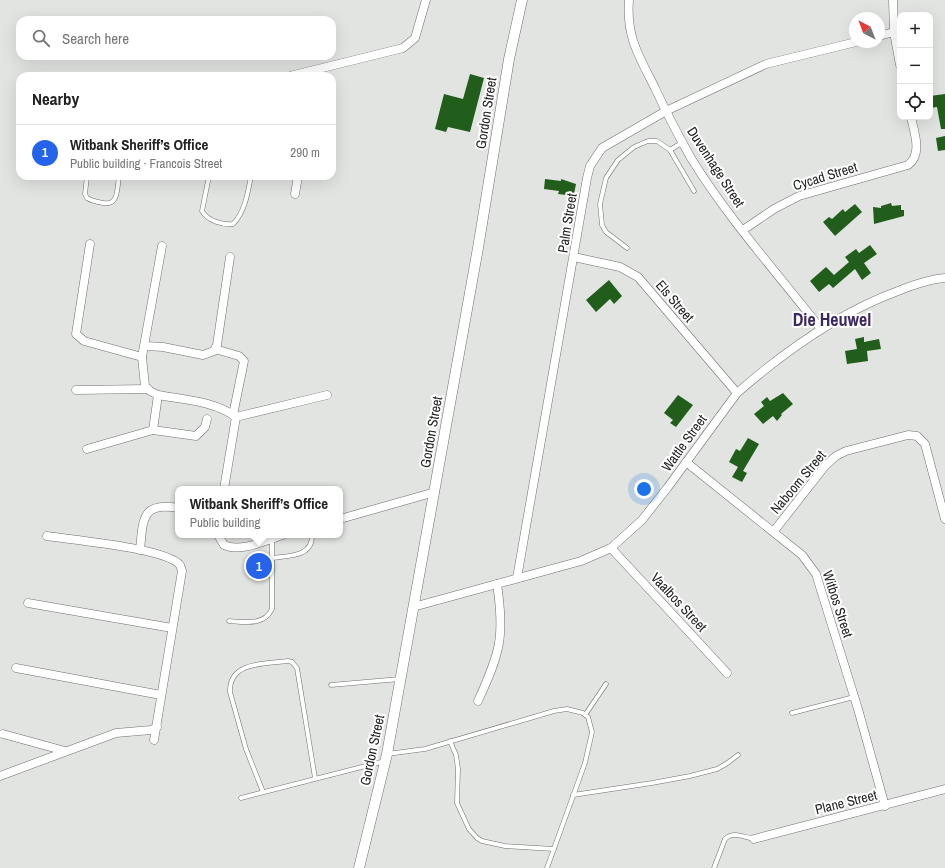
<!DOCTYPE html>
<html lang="en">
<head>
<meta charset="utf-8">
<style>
	body { margin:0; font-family:"Archivo Narrow",sans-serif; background:#f6f6f6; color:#222 }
	.controls { position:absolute; right:12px; top:12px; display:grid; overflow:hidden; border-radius:8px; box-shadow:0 4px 16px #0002 }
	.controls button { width:36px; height:36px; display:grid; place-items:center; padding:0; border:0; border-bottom:1px solid #e0e0e0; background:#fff; color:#222; font:20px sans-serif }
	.compass { position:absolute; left:849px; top:12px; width:36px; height:36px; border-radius:50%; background:#fff; box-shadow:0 4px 16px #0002; rotate:318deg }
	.you { position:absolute; left:644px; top:489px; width:14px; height:14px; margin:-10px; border:3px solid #fff; border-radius:50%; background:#1a73e8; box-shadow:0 0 0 6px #1a73e833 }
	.badge { display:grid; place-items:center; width:26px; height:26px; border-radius:50%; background:#2563eb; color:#fff; font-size:13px; font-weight:700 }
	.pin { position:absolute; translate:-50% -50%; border:2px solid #fff; box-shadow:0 1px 4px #0006 }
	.popup { position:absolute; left:175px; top:486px; width:168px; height:52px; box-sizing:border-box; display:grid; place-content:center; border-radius:8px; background:#fff; filter:drop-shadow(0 1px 3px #0005); font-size:13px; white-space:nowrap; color:#767676 }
	.popup b { font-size:15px; color:#222 }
	.popup::after { content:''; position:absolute; left:50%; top:100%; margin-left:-8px; border:8px solid transparent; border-top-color:#fff }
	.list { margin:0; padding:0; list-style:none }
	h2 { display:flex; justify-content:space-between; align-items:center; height:52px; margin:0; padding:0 16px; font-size:17px }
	h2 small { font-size:13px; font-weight:400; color:#767676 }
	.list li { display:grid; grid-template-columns:26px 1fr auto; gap:12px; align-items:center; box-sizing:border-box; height:56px; padding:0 16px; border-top:1px solid #e0e0e0 }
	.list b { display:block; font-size:15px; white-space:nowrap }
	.list p { margin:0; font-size:13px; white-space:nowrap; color:#767676 }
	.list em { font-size:13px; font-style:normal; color:#767676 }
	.icon { flex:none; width:22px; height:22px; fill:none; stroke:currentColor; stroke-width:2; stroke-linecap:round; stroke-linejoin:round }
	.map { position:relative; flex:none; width:945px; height:868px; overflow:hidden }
	.search { position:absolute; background:#fff; box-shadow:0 4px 16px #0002; left:16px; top:16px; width:320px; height:44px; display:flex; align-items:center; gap:10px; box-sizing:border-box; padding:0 14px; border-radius:12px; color:#767676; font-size:15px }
	.panel { position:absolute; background:#fff; box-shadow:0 4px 16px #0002; left:16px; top:72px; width:320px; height:108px; border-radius:12px }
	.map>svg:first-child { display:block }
</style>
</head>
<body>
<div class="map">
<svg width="945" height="868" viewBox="0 0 945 868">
	<rect width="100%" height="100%" fill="#e1e4e1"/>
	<g fill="#225e1b">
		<path d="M470,74L484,78L470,132L448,127L446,132L435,129L444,94L463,99Z"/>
		<path d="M945,94V129H941L937,107L930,108V96Z"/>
		<path d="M945,136V150L938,151L936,138Z"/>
		<path d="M545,179L561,181V179L576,184L574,194L566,193V195L558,194L559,191L544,189Z"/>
		<path d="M891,203L892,206L901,205V210H904V216L874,224L873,207L881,208V206Z"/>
		<path d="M855,204L862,212L835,236L823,222L829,217L832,219L843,209L845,212Z"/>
		<path d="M870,245L877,254L864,263L871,273L862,280L855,269L833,288L829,284L819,292L810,281L826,267L834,275L849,262L845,257L856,249L859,253Z"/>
		<path d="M609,280L622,296L614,304L610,299L596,312L586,300Z"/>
		<path d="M864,337V342L879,339L881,349L867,351L868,361L847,364L845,351L857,349L855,339Z"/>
		<path d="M783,393L793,404L781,414L782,415L777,421L773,416L763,424L754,414L764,406L761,402L767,397L770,401Z"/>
		<path d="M678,395L693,405L676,427L670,423L673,420L664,413Z"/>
		<path d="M748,438L759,444L743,471L747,473L742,482L732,477L738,467L729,462L736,449L740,451Z"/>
	</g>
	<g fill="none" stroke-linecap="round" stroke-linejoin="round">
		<g stroke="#6e706d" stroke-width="5">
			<g id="service">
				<path d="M670,150L694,191"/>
				<path d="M87,176L85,194L87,198C92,201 97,202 103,203C119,206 117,188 119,176"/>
				<path d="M209,176L202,211C208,221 222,225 233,224C245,212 248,192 251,176"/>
				<path d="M627,248L606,232L602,225L600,204L606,178L618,160L634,147L648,141H657L670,150L683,142"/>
				<path d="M272,558C288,556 313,557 312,535"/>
				<path d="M229,621C245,622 264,626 272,609V538"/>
				<path d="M331,685L400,679"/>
				<path d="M792,713L854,697"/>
				<path d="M585,715L606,684"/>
				<path d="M450,741L456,755L458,769L457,803L469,829L477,838L482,841L505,846L554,849"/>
				<path d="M387,754L425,749L554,711L567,709L583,713L588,717L592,732L585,763L547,868"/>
				<path d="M263,792L246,749L230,692C229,661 265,664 288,661L292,662L297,668L315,778"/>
				<path d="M573,795L652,783L690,776L717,769L726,764L738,755"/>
				<path d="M241,798L385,761"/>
				<path d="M714,868L725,839C733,831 744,837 754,839"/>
			</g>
		</g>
		<g stroke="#6e706d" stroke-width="9">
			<g id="minor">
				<path d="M629,0C626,37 639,56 655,88C666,112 678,135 691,158C727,217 778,274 821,329"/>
				<path d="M893,0L894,32L900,65"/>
				<path d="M879,36L894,32"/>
				<path d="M290,76L403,48L415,38L426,0"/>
				<path d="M295,194L298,176"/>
				<path d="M743,230L774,209L799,196L908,165C923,154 914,132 911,117"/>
				<path d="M90,244L76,334L84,341L142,357"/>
				<path d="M162,246L142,357L145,386L150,391L158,395C185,400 214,401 236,417"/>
				<path d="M574,257L620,267L638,277L737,393"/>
				<path d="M145,346L163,347L203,355L214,351L217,345L230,257"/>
				<path d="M215,349L239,356L244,361L233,415"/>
				<path d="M76,390L148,389"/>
				<path d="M236,417L327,395"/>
				<path d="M153,430L196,436L205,427L207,419"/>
				<path d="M87,449L153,430L158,395"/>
				<path d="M686,462L802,555L816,574L858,709L885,806"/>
				<path d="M224,489L236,417"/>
				<path d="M340,519L435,492"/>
				<path d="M774,531L825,466L836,456L846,451L908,435L917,436L925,444L945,519"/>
				<path d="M218,535L224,545C240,553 267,540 283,535"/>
				<path d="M47,536C73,540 166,548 180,565L182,571L154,740"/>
				<path d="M611,548L727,673"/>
				<path d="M140,550C143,521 141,501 178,508"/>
				<path d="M517,578L587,178L590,166L602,148L666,111L766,64L856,42"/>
				<path d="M28,603L172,628"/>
				<path d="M413,607L581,561L611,548L642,520L668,487L737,393C785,351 838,313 898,291C913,285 929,279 945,278"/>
				<path d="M16,668L161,695"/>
				<path d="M478,701C500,653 505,637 497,584"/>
				<path d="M3,734L65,751"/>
				<path d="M0,776L116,733L151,730L157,727"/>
				<path d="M754,839L945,789"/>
			</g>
		</g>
		<g stroke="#6e706d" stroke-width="11">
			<path id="tertiary" d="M359,868L387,754L478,248L509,59L522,0"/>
		</g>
		<use href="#service" stroke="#fff" stroke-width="4"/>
		<use href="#minor" stroke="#fff" stroke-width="8"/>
		<use href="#tertiary" stroke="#fff" stroke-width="10"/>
	</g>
	<g text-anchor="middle" stroke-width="4" stroke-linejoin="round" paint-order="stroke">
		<g font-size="14" fill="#242524" stroke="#fff">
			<text transform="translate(486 113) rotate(-81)" y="5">Gordon Street</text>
			<text transform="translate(716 167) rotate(57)" y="5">Duvenhage Street</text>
			<text transform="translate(825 176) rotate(-17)" y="5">Cycad Street</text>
			<text transform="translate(567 223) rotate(-81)" y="5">Palm Street</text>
			<text transform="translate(675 301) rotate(49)" y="5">Els Street</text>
			<text transform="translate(431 432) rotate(-80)" y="5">Gordon Street</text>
			<text transform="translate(684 443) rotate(-54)" y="5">Wattle Street</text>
			<text transform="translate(798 482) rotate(-50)" y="5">Naboom Street</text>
			<text transform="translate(679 602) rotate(47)" y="5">Vaalbos Street</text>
			<text transform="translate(838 604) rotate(72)" y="5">Witbos Street</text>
			<text transform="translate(372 750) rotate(-78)" y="5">Gordon Street</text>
			<text transform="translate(846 802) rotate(-14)" y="5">Plane Street</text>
		</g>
		<g font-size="18" font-weight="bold" fill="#3d2761" stroke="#fff">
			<text x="832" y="326">Die Heuwel</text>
		</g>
	</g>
</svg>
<div class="controls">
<button>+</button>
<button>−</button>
<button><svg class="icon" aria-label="locate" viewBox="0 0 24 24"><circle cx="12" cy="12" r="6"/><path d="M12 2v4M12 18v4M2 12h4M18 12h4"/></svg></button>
</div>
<svg class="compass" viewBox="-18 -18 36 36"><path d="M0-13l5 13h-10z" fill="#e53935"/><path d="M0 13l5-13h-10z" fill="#767676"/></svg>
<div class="you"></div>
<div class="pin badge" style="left:259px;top:566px">1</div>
<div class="popup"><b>Witbank Sheriff’s Office</b>Public building</div>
<div class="search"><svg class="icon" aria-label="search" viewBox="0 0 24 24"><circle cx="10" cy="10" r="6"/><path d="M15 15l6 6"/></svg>Search here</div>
<section class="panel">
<h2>Nearby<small></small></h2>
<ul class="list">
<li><span class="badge">1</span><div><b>Witbank Sheriff’s Office</b><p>Public building · Francois Street</p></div><em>290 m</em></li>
</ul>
</section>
</div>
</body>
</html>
